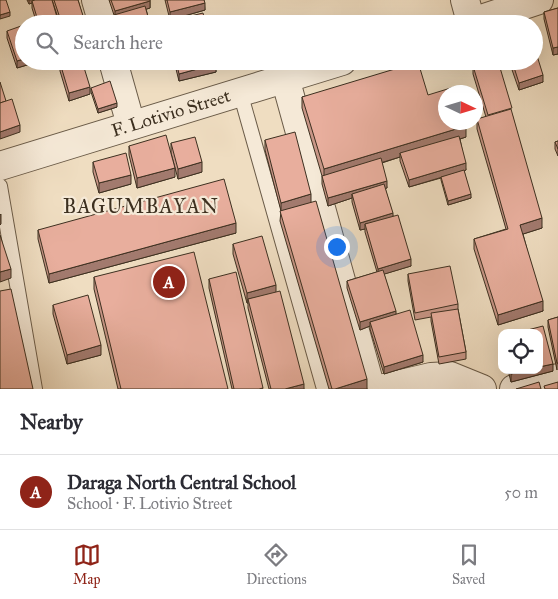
<!DOCTYPE html>
<html lang="en">
<head>
<meta charset="utf-8">
<style>
	body { margin:0; font-family:"IM FELL Great Primer",serif; background:#f2f2f3; color:#2b2b33 }
	.controls { position:absolute; right:15px; bottom:15px; display:grid; overflow:hidden; border-radius:10px; box-shadow:0 5px 20px #0002 }
	.controls button { width:45px; height:45px; display:grid; place-items:center; padding:0; border:0; border-bottom:1px solid #e1e1e2; background:#fff; color:#2b2b33; font:25px sans-serif }
	.compass { position:absolute; left:438px; top:85px; width:45px; height:45px; border-radius:50%; background:#fff; box-shadow:0 5px 20px #0002; rotate:94deg }
	.you { position:absolute; left:336px; top:246px; width:18px; height:18px; margin:-12px; border:4px solid #fff; border-radius:50%; background:#1a73e8; box-shadow:0 0 0 8px #1a73e833 }
	.badge { display:grid; place-items:center; width:32px; height:32px; border-radius:50%; background:#8f2418; color:#fff; font-size:16px; font-weight:700 }
	.pin { position:absolute; translate:-50% -50%; border:2px solid #fff; box-shadow:0 1px 5px #0006 }
	.list { margin:0; padding:0; list-style:none }
	h2 { display:flex; justify-content:space-between; align-items:center; height:65px; margin:0; padding:0 20px; font-size:21px }
	h2 small { font-size:16px; font-weight:400; color:#7c7c81 }
	.list li { display:grid; grid-template-columns:32px 1fr auto; gap:15px; align-items:center; box-sizing:border-box; height:75px; padding:0 20px; border-top:1px solid #e1e1e2 }
	.list b { display:block; font-size:19px; white-space:nowrap }
	.list p { margin:0; font-size:16px; white-space:nowrap; color:#7c7c81 }
	.list em { font-size:16px; font-style:normal; color:#7c7c81 }
	.icon { flex:none; width:28px; height:28px; fill:none; stroke:currentColor; stroke-width:2; stroke-linecap:round; stroke-linejoin:round }
	.map { position:relative; flex:none; width:558px; height:389px; overflow:hidden }
	.search { position:absolute; background:#fff; box-shadow:0 5px 20px #0002; left:15px; right:15px; top:15px; height:55px; display:flex; align-items:center; gap:12px; box-sizing:border-box; padding:0 18px; border-radius:28px; color:#7c7c81; font-size:19px }
	.sheet { height:140px; background:#fff }
	nav { display:flex; justify-content:space-around; align-items:center; box-sizing:border-box; height:70px; border-top:1px solid #e1e1e2; background:#fff; font-size:14px; color:#7c7c81 }
	nav a { display:grid; justify-items:center; gap:2px }
	nav .on { color:#8f2418 }
	.map>svg:first-child { display:block }
</style>
</head>
<body>
<div class="map">
<svg width="558" height="389" viewBox="0 0 558 389">
	<rect width="100%" height="100%" fill="#efddc1"/>
	<filter id="stains"><feTurbulence type="fractalNoise" baseFrequency=".004" numOctaves="4"/><feColorMatrix values="0 0 0 0 .2 0 0 0 0 .09 0 0 0 0 .02 0 0 0 .5 -.17"/></filter>
	<radialGradient id="worn" r=".72"><stop offset=".6" stop-color="#630" stop-opacity="0"/><stop offset="1" stop-color="#630" stop-opacity=".3"/></radialGradient>
	<g fill="none" stroke-linecap="round" stroke-linejoin="round">
		<g stroke="#6a5b48" stroke-width="16">
			<g id="service">
				<path d="M240,92L324,389"/>
				<path d="M0,186L35,389"/>
			</g>
		</g>
		<g stroke="#6a5b48" stroke-width="30">
			<g id="minor">
				<path d="M96,0L103,24"/>
				<path d="M465,0L471,22"/>
				<path d="M113,61L131,125"/>
				<path d="M285,78L371,389"/>
				<path d="M380,389L431,377L450,376L482,389"/>
				<path d="M514,389L558,378"/>
			</g>
		</g>
		<g stroke="#6a5b48" stroke-width="30">
			<g id="tertiary">
				<path d="M466,24L539,0"/>
				<path d="M0,166L342,61"/>
			</g>
		</g>
		<use href="#service" stroke="#f5e9d7" stroke-width="14"/>
		<use href="#minor" stroke="#f5e9d7" stroke-width="28"/>
		<use href="#tertiary" stroke="#f5e9d7" stroke-width="28"/>
	</g>
	<g fill="#c89687" stroke="#3d3020">
		<path d="M27,0H52L59,24H37L32,8V3L29,4Z"/>
		<path d="M52,0H78L85,24H60Z"/>
		<path d="M109,0H150V8L146,9L150,24H114V15Z"/>
		<path d="M165,0H204L205,10L170,20Z"/>
		<path d="M558,8V54L553,55L544,19V12Z"/>
		<path d="M7,31L37,61V62L17,68L7,38Z"/>
		<path d="M174,61H215L216,72L179,81Z"/>
		<path d="M509,61H534L543,82L519,90Z"/>
		<path d="M60,63L90,94L69,101L60,71Z"/>
		<path d="M473,66L512,114L542,228L523,234L543,311L498,325L474,249V239L506,229L477,129V119L486,117L473,74Z"/>
		<path d="M91,88L117,107L98,113L91,92Z"/>
		<path d="M428,95L466,137L460,139L466,170L464,171L471,198L448,205L441,180V178L409,187L400,161V157L382,163L387,188H385L393,216L411,266L384,274L396,314L423,362L384,374L370,329V326L360,330L347,288V281L377,272L365,232V229L360,230L352,202V198L328,206L322,184V176L302,108V97Z"/>
		<path d="M265,140L311,202L367,389H329L280,221L281,211L265,150Z"/>
		<path d="M558,141V156L555,149V142Z"/>
		<path d="M171,143L202,172L178,179L171,153Z"/>
		<path d="M129,146L175,177L137,188L129,155Z"/>
		<path d="M93,162L131,184L99,193L93,172Z"/>
		<path d="M38,230L236,233L49,283L38,239Z"/>
		<path d="M233,244L276,292L304,389H269L248,308V303H247L233,254Z"/>
		<path d="M408,274L458,304V309L466,352V359L439,364L431,321V317L415,320L408,281Z"/>
		<path d="M94,277L228,389H118L94,289Z"/>
		<path d="M209,279L263,389H232L209,288Z"/>
		<path d="M53,305L101,355L67,364L53,314Z"/>
		<path d="M558,317L557,370L548,327V320Z"/>
		<path d="M508,370H539L553,371L511,382Z"/>
	</g>
	<g fill="#a27a6e" stroke="#3d3020">
		<path d="M29,0H41L32,1V3L29,4Z"/>
		<path d="M150,1V8L115,19V11Z"/>
		<path d="M205,3V10L170,20V12Z"/>
		<path d="M10,12V16L0,19V15Z"/>
		<path d="M558,47V54L553,55V48Z"/>
		<path d="M24,59V61L37,62L17,68V61Z"/>
		<path d="M216,64V72L179,81V74Z"/>
		<path d="M543,75V82L519,90V83Z"/>
		<path d="M90,87V94L69,101V93Z"/>
		<path d="M117,103V107L98,113V109Z"/>
		<path d="M20,125V132L0,139V132Z"/>
		<path d="M466,126V137L402,157L400,153V157L324,180V169Z"/>
		<path d="M202,162V172L178,179V169Z"/>
		<path d="M466,163V170L409,187V180Z"/>
		<path d="M175,168V177L137,188V178Z"/>
		<path d="M131,175V184L99,193V183Z"/>
		<path d="M387,181V188L353,198L352,194V198L328,206V198Z"/>
		<path d="M311,194V204L281,212V203Z"/>
		<path d="M471,194V198L448,205V201Z"/>
		<path d="M393,213V220L365,224V229L360,230V223Z"/>
		<path d="M1,214V224L0,225V215Z"/>
		<path d="M542,218V228L520,235V225Z"/>
		<path d="M236,223V233L49,283V274Z"/>
		<path d="M411,259V266L378,276V269Z"/>
		<path d="M11,269V278L0,282V272Z"/>
		<path d="M276,285V294L248,299V303H247V293Z"/>
		<path d="M543,301V311L498,325V315Z"/>
		<path d="M396,311V319L370,322V326L360,330V322Z"/>
		<path d="M101,345V355L67,364V355Z"/>
		<path d="M423,355V362L384,374V367Z"/>
		<path d="M553,364V371L511,382V374L528,370H539V367Z"/>
		<path d="M367,379V389H335Z"/>
		<path d="M304,384V389H285Z"/>
	</g>
	<g fill="#e8ae9d" stroke="#3d3020">
		<path d="M0,0H6L10,12L0,15Z"/>
		<path d="M35,0H52L59,24H39L32,1Z"/>
		<path d="M54,0H78L85,22L80,24H62Z"/>
		<path d="M111,0H150V1L115,11Z"/>
		<path d="M167,0H204L205,3L170,12Z"/>
		<path d="M145,6L150,24H116L114,15Z"/>
		<path d="M558,8V47L553,48L544,12Z"/>
		<path d="M203,13L206,24H166V22Z"/>
		<path d="M24,25V59L17,61L7,31Z"/>
		<path d="M534,46L543,75L519,83L512,61H534Z"/>
		<path d="M67,61H82L90,87L69,93L60,63Z"/>
		<path d="M176,61H215L216,64L179,74Z"/>
		<path d="M490,61H498L512,108L488,115L473,66Z"/>
		<path d="M418,62L428,95L454,87L456,92H446V122H465L466,126L324,169L302,97Z"/>
		<path d="M110,81L117,103L98,109L91,88Z"/>
		<path d="M0,82L6,101L0,103Z"/>
		<path d="M12,99L20,125L0,132V103Z"/>
		<path d="M511,109L542,218L520,225L543,301L498,315L474,239L508,229L477,119Z"/>
		<path d="M295,132L311,194L281,203L265,140Z"/>
		<path d="M166,135L175,168L137,178L129,146Z"/>
		<path d="M459,136L466,163L409,180L400,153Z"/>
		<path d="M195,137L202,162L178,169L171,143Z"/>
		<path d="M558,141V149L555,142Z"/>
		<path d="M126,153L131,175L99,183L93,162Z"/>
		<path d="M381,158L387,181L328,198L322,176Z"/>
		<path d="M464,170L471,194L448,201L441,177Z"/>
		<path d="M224,179L236,223L49,274L38,230Z"/>
		<path d="M384,184L393,213L360,223L352,194Z"/>
		<path d="M316,201L367,379L335,389H332L280,211Z"/>
		<path d="M398,215L411,259L378,269L365,224Z"/>
		<path d="M0,235L11,269L0,272Z"/>
		<path d="M262,236L276,285L247,293L233,244Z"/>
		<path d="M194,252L228,389H121L94,277Z"/>
		<path d="M450,266L458,304L415,313L408,274Z"/>
		<path d="M383,270L396,311L360,322L347,281Z"/>
		<path d="M236,272L263,388L259,389H234L209,279Z"/>
		<path d="M11,289L33,389H0V291Z"/>
		<path d="M280,291L304,384L285,389H271L248,299Z"/>
		<path d="M88,295L101,345L67,355L53,305Z"/>
		<path d="M458,309L466,352L439,357L431,313Z"/>
		<path d="M410,310L423,355L384,367L370,322Z"/>
		<path d="M558,317V363H557L548,320Z"/>
		<path d="M543,326L553,364L539,367V333H516Z"/>
		<path d="M510,370H528L511,374Z"/>
		<path d="M539,382L541,389H516Z"/>
		<path d="M558,382V389H545L544,386Z"/>
	</g>
	<g text-anchor="middle" stroke-width="4.5" stroke-linejoin="round" paint-order="stroke">
		<g font-size="18" fill="#3d3020" stroke="#f5e9d7">
			<text transform="translate(171 113) rotate(-17)" y="6">F. Lotivio Street</text>
		</g>
		<g font-size="20" letter-spacing="1" fill="#3d3020" stroke="#f5e9d7">
			<text x="141" y="213">BAGUMBAYAN</text>
		</g>
	</g>
	<rect width="100%" height="100%" filter="url(#stains)"/>
	<rect width="100%" height="100%" fill="url(#worn)"/>
</svg>
<div class="controls">
<button><svg class="icon" aria-label="locate" viewBox="0 0 24 24"><circle cx="12" cy="12" r="6"/><path d="M12 2v4M12 18v4M2 12h4M18 12h4"/></svg></button>
</div>
<svg class="compass" viewBox="-18 -18 36 36"><path d="M0-13l5 13h-10z" fill="#e53935"/><path d="M0 13l5-13h-10z" fill="#7c7c81"/></svg>
<div class="you"></div>
<div class="pin badge" style="left:169px;top:282px">A</div>
<div class="search"><svg class="icon" aria-label="search" viewBox="0 0 24 24"><circle cx="10" cy="10" r="6"/><path d="M15 15l6 6"/></svg>Search here</div>
</div>
<section class="sheet">
<h2>Nearby<small></small></h2>
<ul class="list">
<li><span class="badge">A</span><div><b>Daraga North Central School</b><p>School · F. Lotivio Street</p></div><em>50 m</em></li>
</ul>
</section>
<nav>
<a class="on"><svg class="icon" aria-label="map" viewBox="0 0 24 24"><path d="M3 6l6-2 6 2 6-2v14l-6 2-6-2-6 2zM9 4v14M15 6v14"/></svg>Map</a>
<a><svg class="icon" aria-label="directions" viewBox="0 0 24 24"><path d="M12 3l9 9-9 9-9-9zM9 14v-3h6M13 9l2 2-2 2"/></svg>Directions</a>
<a><svg class="icon" aria-label="saved" viewBox="0 0 24 24"><path d="M7 4h10v16l-5-4-5 4z"/></svg>Saved</a>
</nav>
</body>
</html>
